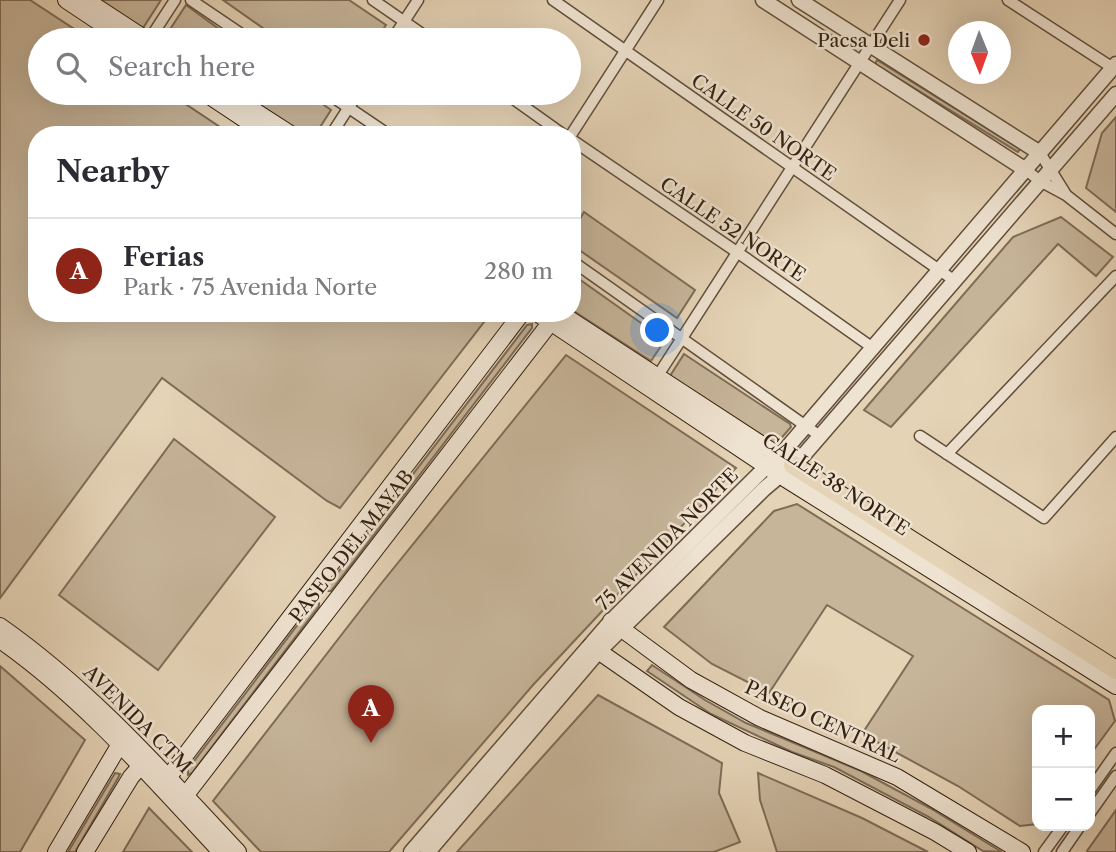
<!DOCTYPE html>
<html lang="en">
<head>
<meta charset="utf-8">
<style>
	body { margin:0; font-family:"Libre Caslon Text",serif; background:#f7f7f7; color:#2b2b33 }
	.controls { position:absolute; right:21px; bottom:21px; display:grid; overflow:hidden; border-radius:14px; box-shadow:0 7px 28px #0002 }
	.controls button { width:63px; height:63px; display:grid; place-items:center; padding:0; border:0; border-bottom:2px solid #e1e1e2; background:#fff; color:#2b2b33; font:35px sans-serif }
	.compass { position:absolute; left:948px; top:21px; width:63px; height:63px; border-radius:50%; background:#fff; box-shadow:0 7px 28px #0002; rotate:179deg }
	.you { position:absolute; left:658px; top:331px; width:24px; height:24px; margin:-18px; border:5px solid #fff; border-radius:50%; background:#1a73e8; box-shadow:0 0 0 10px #1a73e833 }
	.badge { display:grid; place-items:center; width:46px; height:46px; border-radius:50%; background:#8f2418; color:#fff; font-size:23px; font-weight:700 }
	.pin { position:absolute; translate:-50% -58px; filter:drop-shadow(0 2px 4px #0008) }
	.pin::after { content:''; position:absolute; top:37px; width:24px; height:21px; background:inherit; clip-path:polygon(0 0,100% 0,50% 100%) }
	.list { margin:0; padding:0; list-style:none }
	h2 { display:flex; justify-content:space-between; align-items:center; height:91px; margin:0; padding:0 28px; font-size:30px }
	h2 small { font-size:23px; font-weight:400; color:#7c7c81 }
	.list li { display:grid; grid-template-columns:46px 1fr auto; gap:21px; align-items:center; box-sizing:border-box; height:105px; padding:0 28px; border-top:2px solid #e1e1e2 }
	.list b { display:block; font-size:26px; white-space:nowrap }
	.list p { margin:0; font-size:23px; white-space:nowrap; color:#7c7c81 }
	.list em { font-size:23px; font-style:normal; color:#7c7c81 }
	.icon { flex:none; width:38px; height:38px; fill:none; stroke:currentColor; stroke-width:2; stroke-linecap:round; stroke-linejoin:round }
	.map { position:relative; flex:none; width:1116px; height:852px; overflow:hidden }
	.search { position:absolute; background:#fff; box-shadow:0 7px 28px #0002; left:28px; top:28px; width:553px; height:77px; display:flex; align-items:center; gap:18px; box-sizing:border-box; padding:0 24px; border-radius:38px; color:#7c7c81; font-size:26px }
	.panel { position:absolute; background:#fff; box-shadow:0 7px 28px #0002; left:28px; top:126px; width:553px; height:196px; border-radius:28px }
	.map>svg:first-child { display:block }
</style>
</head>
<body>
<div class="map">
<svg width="1116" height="852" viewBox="0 0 1116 852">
	<rect width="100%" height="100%" fill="#e5d3b6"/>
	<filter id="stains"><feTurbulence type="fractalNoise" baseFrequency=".00286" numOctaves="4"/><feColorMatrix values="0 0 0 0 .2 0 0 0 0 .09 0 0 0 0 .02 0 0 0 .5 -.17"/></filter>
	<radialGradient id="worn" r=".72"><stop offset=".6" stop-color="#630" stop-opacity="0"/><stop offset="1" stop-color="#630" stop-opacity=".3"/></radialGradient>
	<g fill="#c7b59a" stroke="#7e6c56" stroke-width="2">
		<path d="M0,0H30L91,40H40V93H169L232,135H37V313H491L340,508L327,501L162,378L0,598Z"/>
		<path d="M100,0H161L143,28Z"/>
		<path d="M223,0H349L386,25L376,40H280Z"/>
		<path d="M186,5L234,40H163Z"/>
		<path d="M877,60L1020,149L1018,152L875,64Z"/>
		<path d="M240,93H307L331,110L315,135H304Z"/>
		<path d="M1116,117V212L1086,188L1102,133Z"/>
		<path d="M584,212L695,290L677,318L572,245V226L575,227Z"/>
		<path d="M1061,217L1113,257L1096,276L1058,244L891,427L864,410L1013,237Z"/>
		<path d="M572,274L665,340L651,361L572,310Z"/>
		<path d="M532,324V328L331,591H328L326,588L527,325Z"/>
		<path d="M684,354L790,424L791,427L777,443H773L670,376Z"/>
		<path d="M566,355L736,468L533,685L389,852H261L213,801L380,585Z"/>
		<path d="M174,439L275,517L158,670L59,595Z"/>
		<path d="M797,504L1109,700L1115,721L1090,755V710H1037V824L1020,826L958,786L862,734L913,656L827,605L769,693L712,664L664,627L774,511Z"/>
		<path d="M315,602L319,603V606L192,773L188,775V769Z"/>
		<path d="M652,665L705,700L746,723L861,771L930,808L1002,852L983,851L929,817L834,767L792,752L711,714L647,671Z"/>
		<path d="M0,666L85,740L20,852H0Z"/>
		<path d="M598,695L722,763L719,793L740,842L714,852H457Z"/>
		<path d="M115,773L120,774L118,778L75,852H68Z"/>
		<path d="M758,773L862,818L928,852H777L760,800Z"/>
		<path d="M149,808L192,852H123Z"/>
		<path d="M1116,810V852H1088L1087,851Z"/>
	</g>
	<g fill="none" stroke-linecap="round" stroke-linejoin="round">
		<g stroke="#604e3b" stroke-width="13">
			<g id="minor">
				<path d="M191,0L250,40"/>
				<path d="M373,0L431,40"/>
				<path d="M553,0L955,281"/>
				<path d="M1008,0L1113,68"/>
				<path d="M149,40L175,0"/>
				<path d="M392,40L418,0"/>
				<path d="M327,93L389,135"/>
				<path d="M505,93L564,135"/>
				<path d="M331,135L358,93"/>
				<path d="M571,135L658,0"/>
				<path d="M572,140L747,259L873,348"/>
				<path d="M1040,153L1065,193"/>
				<path d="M1026,170L1040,181L1066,195L1116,234"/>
				<path d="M572,261L820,436"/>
				<path d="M655,380L900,0"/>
				<path d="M920,436L1044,518L1116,437"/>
				<path d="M947,454L1116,276"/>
				<path d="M1090,790L1116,753"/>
				<path d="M1090,813L1116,776"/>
				<path d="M1044,852L1063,826"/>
				<path d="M1062,852L1080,826"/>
			</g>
		</g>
		<g stroke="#604e3b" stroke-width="17">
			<g id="tertiary">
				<path d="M763,0L1026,170"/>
				<path d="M799,0L1040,153"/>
				<path d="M411,852L611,621L767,466L779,457L1116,64"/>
				<path d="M428,852L599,651L764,489L802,457L1116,94"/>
			</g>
		</g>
		<g stroke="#342212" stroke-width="18">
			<g id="secondary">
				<path d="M66,0L126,40"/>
				<path d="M86,0L147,40"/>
				<path d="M205,93L268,135"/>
				<path d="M227,93L292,135"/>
				<path d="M537,313L781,476L1116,686"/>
				<path d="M560,313L793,465"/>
				<path d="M611,621L691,680L760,718L897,777L1022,852"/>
				<path d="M0,626C90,689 163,772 238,852"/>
				<path d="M0,640C83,698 152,778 221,852"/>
				<path d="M591,646L679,707L745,743L825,775L935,832L968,852"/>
				<path d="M161,787L522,313"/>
				<path d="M178,805L557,314"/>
				<path d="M56,852L123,739"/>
				<path d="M85,852L131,777L145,761"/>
			</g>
		</g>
		<g stroke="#342212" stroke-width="20">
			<path id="primary" d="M793,465L1116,670"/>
		</g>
		<use href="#minor" stroke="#eee2d0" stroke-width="10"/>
		<use href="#tertiary" stroke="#eee2d0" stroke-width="14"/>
		<use href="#secondary" stroke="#eee2d0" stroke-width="16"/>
		<use href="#primary" stroke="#e5d3b6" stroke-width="18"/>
	</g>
	<circle fill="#8f2418" stroke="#eee2d0" stroke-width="2.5" cx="924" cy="40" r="7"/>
	<g text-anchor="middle" stroke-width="5" stroke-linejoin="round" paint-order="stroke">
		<g font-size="19" fill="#342212" stroke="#eee2d0" text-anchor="end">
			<text x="910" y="47">Pacsa Deli</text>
		</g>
		<g font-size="19" fill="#342212" stroke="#eee2d0">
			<text transform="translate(764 127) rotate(35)" y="7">CALLE 50 NORTE</text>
			<text transform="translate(733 229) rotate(34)" y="7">CALLE 52 NORTE</text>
			<text transform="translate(836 484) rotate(33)" y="7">CALLE 38 NORTE</text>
			<text transform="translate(667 539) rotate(-45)" y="7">75 AVENIDA NORTE</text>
			<text transform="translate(351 546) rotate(-52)" y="7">PASEO DEL MAYAB</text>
			<text transform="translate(138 719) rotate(45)" y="7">AVENIDA CTM</text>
			<text transform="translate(823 721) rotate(25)" y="7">PASEO CENTRAL</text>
		</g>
	</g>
	<rect width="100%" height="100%" filter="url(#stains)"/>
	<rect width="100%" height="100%" fill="url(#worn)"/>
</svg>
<div class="controls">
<button>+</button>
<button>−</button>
</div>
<svg class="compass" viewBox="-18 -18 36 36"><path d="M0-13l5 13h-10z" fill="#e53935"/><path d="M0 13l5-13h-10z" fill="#7c7c81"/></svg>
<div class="you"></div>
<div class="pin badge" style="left:371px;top:743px">A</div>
<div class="search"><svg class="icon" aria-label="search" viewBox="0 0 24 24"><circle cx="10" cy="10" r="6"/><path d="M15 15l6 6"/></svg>Search here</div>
<section class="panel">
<h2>Nearby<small></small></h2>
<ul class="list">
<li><span class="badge">A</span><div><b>Ferias</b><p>Park · 75 Avenida Norte</p></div><em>280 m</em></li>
</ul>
</section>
</div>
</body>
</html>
